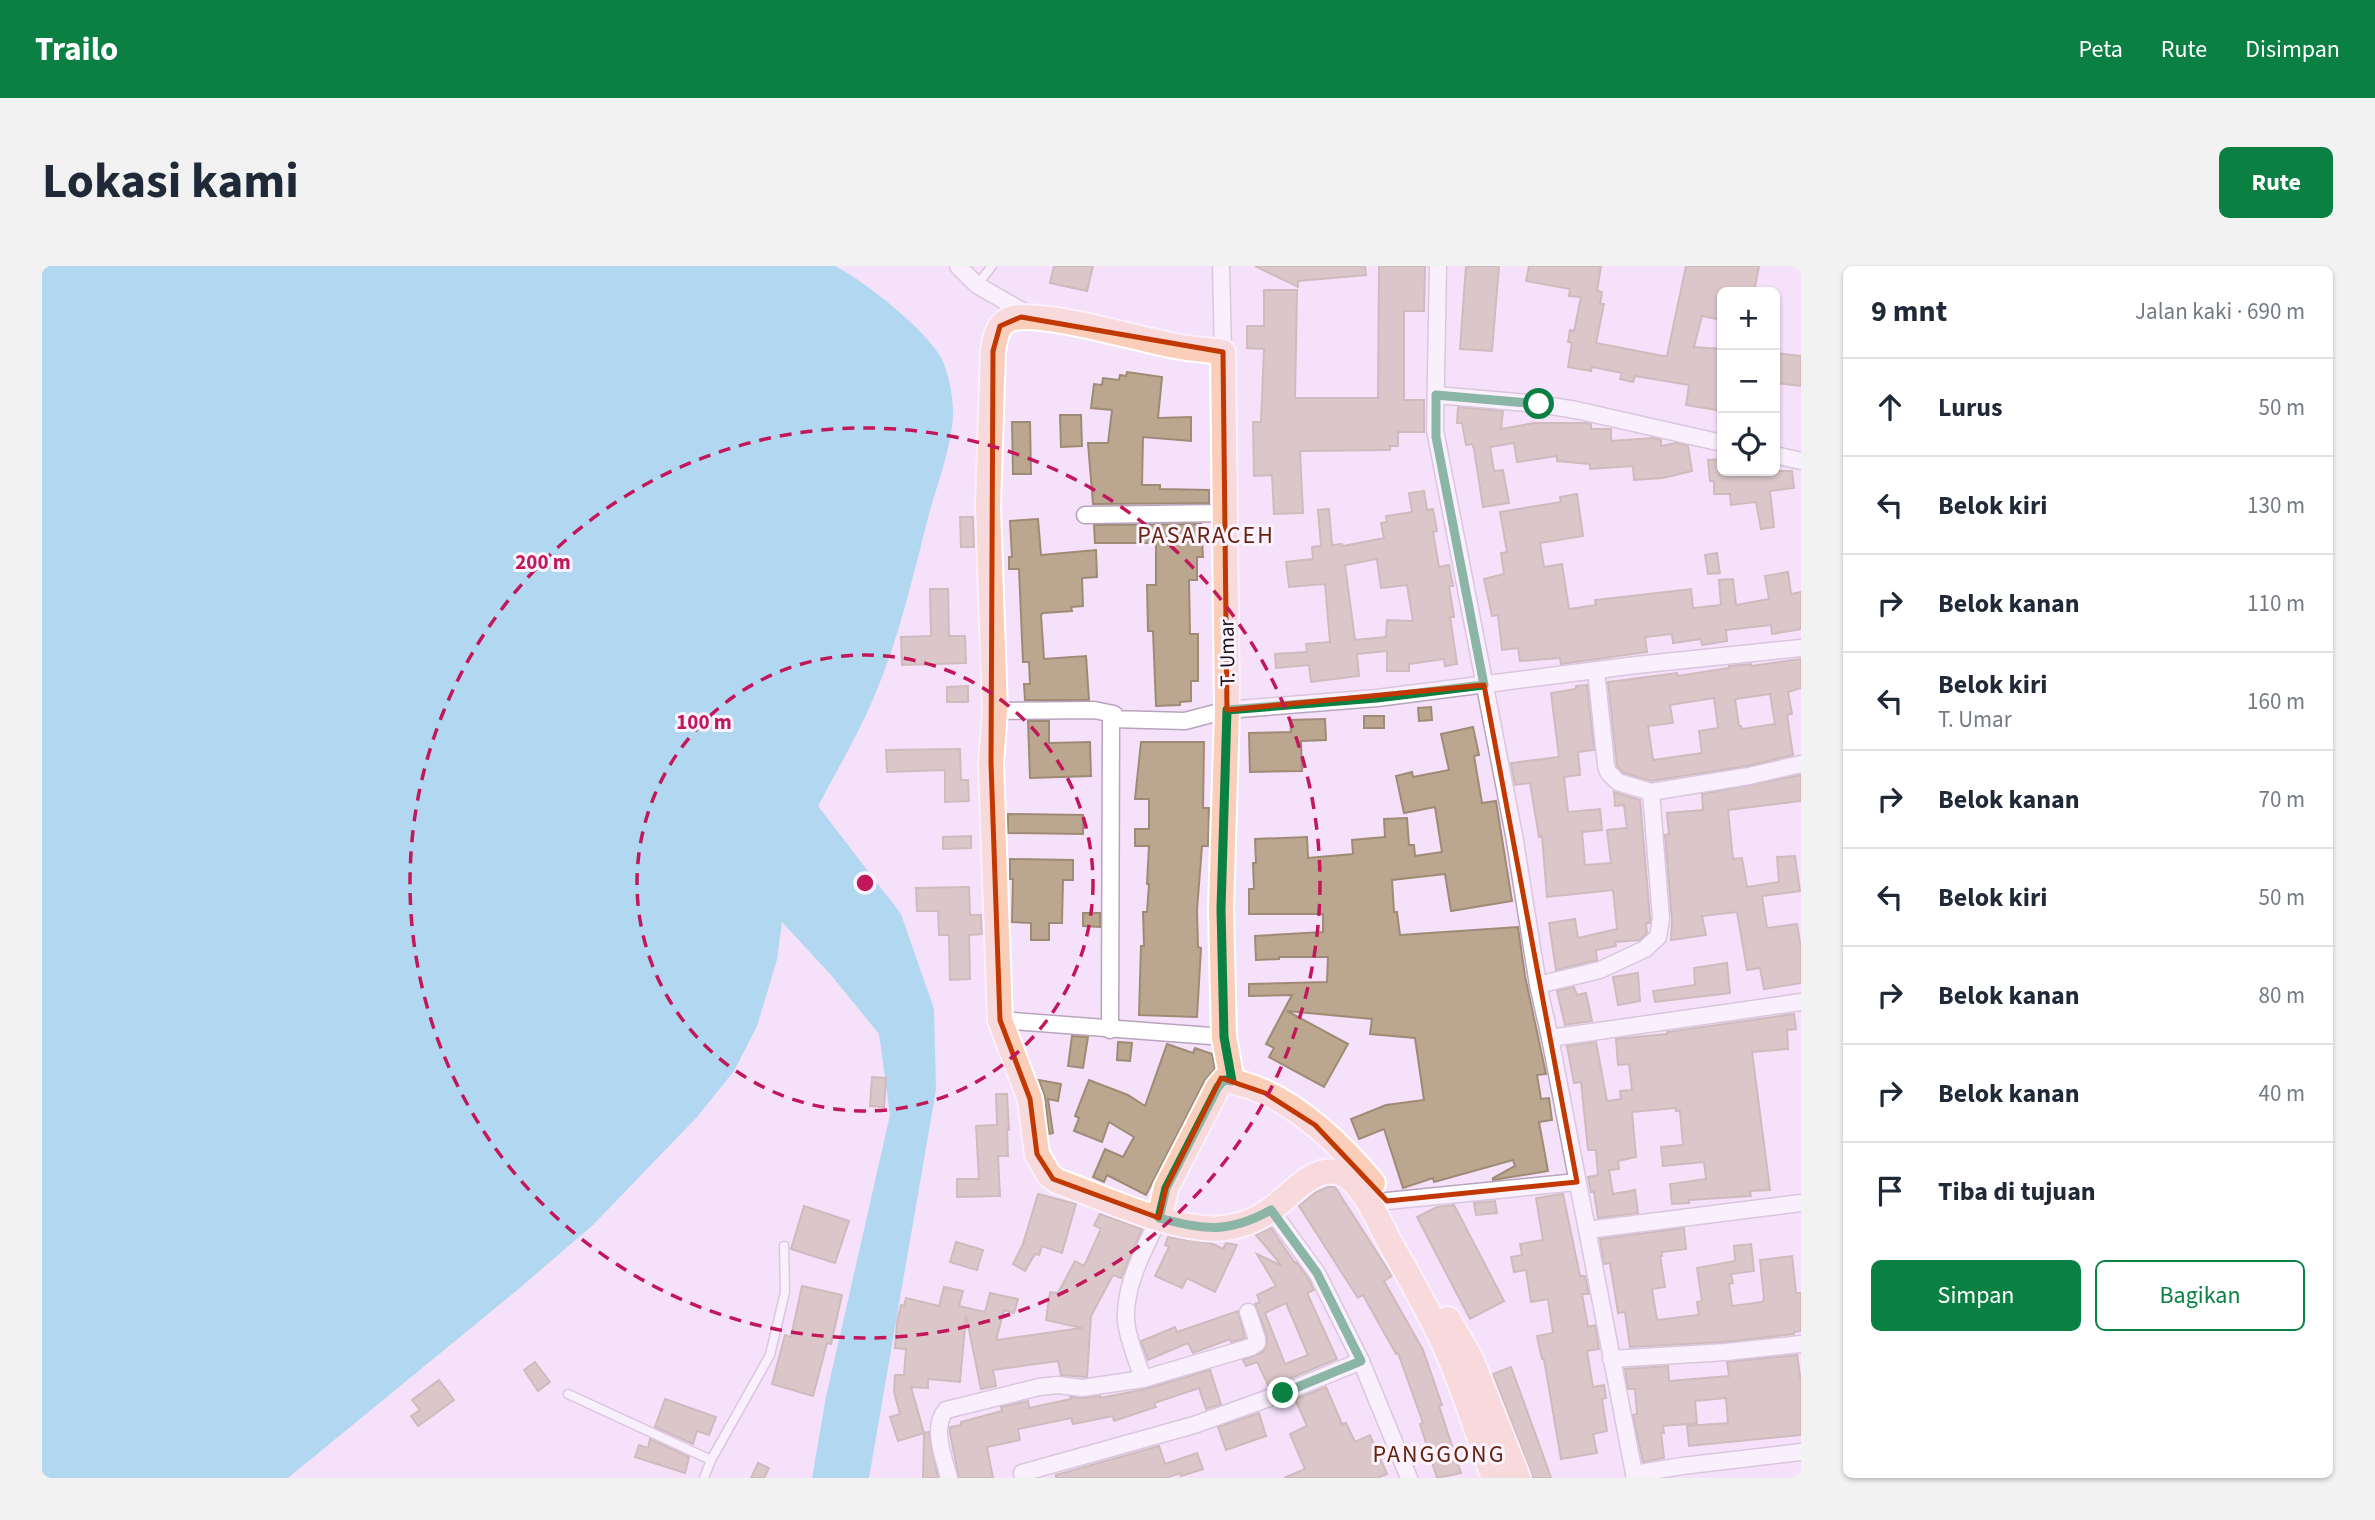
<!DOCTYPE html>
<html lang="id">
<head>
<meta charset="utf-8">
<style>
	body { margin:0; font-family:"Source Sans 3",sans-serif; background:#f2f2f3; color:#1f2937 }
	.controls { position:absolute; right:21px; top:21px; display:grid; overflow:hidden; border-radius:10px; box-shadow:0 2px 5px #0004 }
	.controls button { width:63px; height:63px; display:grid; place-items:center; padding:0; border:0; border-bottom:2px solid #e0e1e3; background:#fff; color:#1f2937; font:35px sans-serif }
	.stop { position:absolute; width:21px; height:21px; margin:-16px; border:5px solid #0b8043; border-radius:50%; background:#fff }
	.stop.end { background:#0b8043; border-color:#fff; box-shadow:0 2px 7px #0008 }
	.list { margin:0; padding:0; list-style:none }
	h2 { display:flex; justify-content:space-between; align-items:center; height:91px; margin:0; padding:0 28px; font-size:30px }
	h2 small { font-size:23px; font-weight:400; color:#747a83 }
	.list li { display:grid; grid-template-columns:46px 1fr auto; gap:21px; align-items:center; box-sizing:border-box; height:98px; padding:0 28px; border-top:2px solid #e0e1e3 }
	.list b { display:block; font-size:26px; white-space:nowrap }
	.list p { margin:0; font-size:23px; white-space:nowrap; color:#747a83 }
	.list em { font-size:23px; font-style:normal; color:#747a83 }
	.actions { display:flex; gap:14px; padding:21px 28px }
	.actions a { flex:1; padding:16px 0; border:2px solid #0b8043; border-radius:10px; text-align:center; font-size:24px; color:#0b8043 }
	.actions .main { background:#0b8043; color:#fff }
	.icon { flex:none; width:38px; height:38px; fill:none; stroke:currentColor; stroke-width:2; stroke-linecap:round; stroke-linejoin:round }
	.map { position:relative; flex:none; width:1759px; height:1212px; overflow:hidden; border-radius:10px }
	header { display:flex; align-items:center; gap:42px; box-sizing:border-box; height:98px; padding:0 35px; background:#0b8043; color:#fff }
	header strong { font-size:33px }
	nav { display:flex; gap:38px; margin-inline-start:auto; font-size:24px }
	.intro { display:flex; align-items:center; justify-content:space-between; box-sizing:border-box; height:168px; padding:0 42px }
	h1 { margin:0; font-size:49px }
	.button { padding:18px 32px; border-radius:10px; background:#0b8043; color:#fff; font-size:24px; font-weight:700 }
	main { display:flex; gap:42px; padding:0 42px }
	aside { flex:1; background:#fff; border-radius:10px; box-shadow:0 2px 5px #0004 }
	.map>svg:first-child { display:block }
</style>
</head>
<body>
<header>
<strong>Trailo</strong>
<nav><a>Peta</a><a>Rute</a><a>Disimpan</a></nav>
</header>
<div class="intro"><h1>Lokasi kami</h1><a class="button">Rute</a></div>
<main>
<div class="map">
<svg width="1759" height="1212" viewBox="0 0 1759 1212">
	<rect width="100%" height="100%" fill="#f6e1fa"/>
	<path fill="#61cae6" d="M0,0H793C821,14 892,69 902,98C909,117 913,141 910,161C906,190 895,220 887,248C871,310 857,373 832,431C816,469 795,504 776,540L859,648L892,743L894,824L827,1212H770L784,1131L848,849L837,768L789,709L740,656L735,694L715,760L692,805L655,851L551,959L473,1026L246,1212H0Z"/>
	<g fill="#bba78f" stroke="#9f8b75" stroke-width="2" fill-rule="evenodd">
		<path d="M1012,0H1051L1045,25L1008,17Z"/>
		<path d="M1213,0H1323L1324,9L1256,15V21Z"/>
		<path d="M1337,0H1383L1382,45H1362V134H1382V166H1356V180H1348V184L1258,185L1261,247L1232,248L1230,209L1212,210L1211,156H1219L1222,83L1205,82V60H1222V24H1255L1253,132H1336Z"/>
		<path d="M1424,0H1457L1450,85L1418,83Z"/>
		<path d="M1487,0H1559L1555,25L1560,26L1558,38H1562L1554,77L1621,90H1625L1644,0H1717L1712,26H1680V54L1660,50L1652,81L1680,83V114L1675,144L1644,139L1647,119L1593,110L1591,116L1578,113L1580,107L1550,101L1549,105L1526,101L1530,77L1526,76L1528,64L1532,65L1539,31L1527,30L1528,23L1484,15Z"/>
		<path d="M1733,87L1759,90V120L1733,117Z"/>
		<path d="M1085,106L1120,111L1116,152L1149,151V175L1101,171L1100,219H1118V223L1167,224V237L1051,238L1046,177H1066L1070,144L1049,142L1052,118L1060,119L1061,112L1077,114L1078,109L1084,110Z"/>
		<path d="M1416,141L1461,145L1459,163L1492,157H1543L1549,158V163H1569V175L1612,172L1619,174V180L1634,177L1646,180L1650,205L1621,212L1592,214L1591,200L1548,203V198L1515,195V190L1475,196L1472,177L1448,181L1452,205L1461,204L1467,237L1441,241L1432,183L1430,178L1424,179L1420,157H1415Z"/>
		<path d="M1018,149H1039L1040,180L1019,181Z"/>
		<path d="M970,156H988L989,208H971Z"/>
		<path d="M1680,193V205H1750L1752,222L1728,225L1732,261L1719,263L1714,236L1689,239L1688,228H1672V215H1668L1666,194Z"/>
		<path d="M1382,225L1385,244L1391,243L1395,265L1391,266L1397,301L1407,299L1411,320H1407L1412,351H1408L1415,398L1403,400L1402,393L1367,398V405H1345V385L1315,388L1317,410L1269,416L1267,399L1234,402L1233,388L1265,386L1264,378L1288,376L1283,318L1247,321L1244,296L1271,293L1270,281L1279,280L1276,244L1287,243L1290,279L1300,278L1301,280L1342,272L1339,257L1345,256L1344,250L1370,246L1367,227ZM1335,293L1339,322L1365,319L1371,355L1345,354L1344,371L1313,374L1303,299Z"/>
		<path d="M1535,228L1541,270L1498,277L1502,301L1520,298L1527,343L1554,339L1553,334L1649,323L1651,342L1679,339L1677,314L1691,313L1694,339L1727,333L1723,310L1746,306L1749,328L1759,326V363L1730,368L1729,359L1684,364L1685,375L1660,379L1659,373L1631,377L1630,368L1603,371L1605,386L1519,398L1518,392L1478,395L1476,382L1460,384L1456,349L1450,350L1442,313L1462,308L1459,287L1465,286L1458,246L1519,236L1518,231Z"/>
		<path d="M918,251H931L932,281H919Z"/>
		<path d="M996,253L999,289L1054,284L1055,311L1040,312L1041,340L1029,341L1030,345L1001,347L999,349L1002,393L1044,390L1047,434H983L982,418H988L987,396H981L977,303H967V291H970L968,255Z"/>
		<path d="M1159,258L1161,291H1155V314H1147L1148,368H1156V415H1149V435L1138,436V439L1114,440L1111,365H1106L1105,319H1114V277H1053L1052,259Z"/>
		<path d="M1675,287L1678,307L1666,308L1663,289Z"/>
		<path d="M888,323H906L907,370H923L924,397L860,399L859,371L889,370Z"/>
		<path d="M1759,393V422L1746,426L1750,448L1745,449L1751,489L1705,500L1609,515L1582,507L1575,500L1566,416L1635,407L1636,410L1687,402V400L1709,398V400ZM1728,428L1733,458L1700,463L1699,460H1697L1693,433ZM1672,432L1676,462L1657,465L1660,487L1611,494L1606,460L1631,457L1628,439Z"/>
		<path d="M1545,419L1552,484L1536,486L1538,509L1522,511L1526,546L1558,543L1560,564L1540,566L1543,599L1569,597L1565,564L1585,562L1582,539L1573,540L1572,526L1598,534L1608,652V657H1604L1605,667L1598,674L1573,676L1574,680L1554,684L1555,694L1514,704L1507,657L1533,653L1536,672L1575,663L1571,624L1505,631L1500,570L1497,571L1488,517L1473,519L1469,497L1517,491L1509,427L1534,423V420Z"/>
		<path d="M926,420V436H905V421Z"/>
		<path d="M1389,441L1390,454L1377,455L1376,442Z"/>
		<rect x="1322" y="450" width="20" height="12"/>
		<path d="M1283,453L1284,474L1259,475L1260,505L1208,506L1207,467L1249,466L1248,454Z"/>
		<path d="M986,455H1007V477L1048,476L1049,510L988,512Z"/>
		<path d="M1431,461L1437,489L1432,490L1440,537L1454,535L1470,635L1409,645L1403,608L1350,614L1352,646H1355L1358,669L1476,661L1483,710L1504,808L1495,809L1499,833L1507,832L1510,854L1497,856L1506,905L1451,914V912L1473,900L1471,894L1392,916L1391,912L1361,922L1342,863L1317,873L1309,853L1344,839L1382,834L1373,772L1328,768L1330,753L1245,745L1306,778L1282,821L1227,791L1232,782L1224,778L1250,729L1207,730V718L1285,716L1286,691H1237V693L1214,694L1213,670L1281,666V648H1207V623H1212L1211,597H1214L1213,573L1265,571L1266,592L1311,588L1310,574L1343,571L1342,553L1365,552L1367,579H1372L1373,590L1400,586L1393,541L1362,547L1354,510L1370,506L1371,511L1407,504L1399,468Z"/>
		<path d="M1099,476H1162L1161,542H1167L1166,580H1160L1155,644L1156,681L1159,682L1155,751L1097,749L1099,680H1102L1101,646H1105L1107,618H1105L1107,580H1093V563H1107V533H1093Z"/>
		<path d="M918,483L919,514H926L927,535L903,536V504L845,506L844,484Z"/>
		<path d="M1759,509V535L1686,544L1691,593L1700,592L1705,621L1737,616L1735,591L1753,590L1758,625L1720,630L1725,662L1755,658L1759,682V717L1722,723L1718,702L1705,704L1695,646L1660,650L1664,669L1629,674L1630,654L1623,569L1627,568L1625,547L1661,544L1660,528Z"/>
		<path d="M966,548L1041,549V568L966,567Z"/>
		<path d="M929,570V582L901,583V571Z"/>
		<path d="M968,593L1031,594V614H1021L1020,657H1007V674H989V657L970,656L971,613H968Z"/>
		<path d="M927,621L928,649H939L940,668L927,669L928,713L908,714L907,669H897L896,645H875L874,622Z"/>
		<path d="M1041,647H1058V661L1041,660Z"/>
		<path d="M1685,697L1688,727L1613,736L1611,725L1653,719L1652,702Z"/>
		<path d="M1596,707L1598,735L1576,739L1571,711Z"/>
		<path d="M1532,721L1535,729L1544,727L1550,755L1523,759L1515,725Z"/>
		<path d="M1752,748L1754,763L1745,764L1746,783L1710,786L1728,924L1708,925L1709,930L1647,934V937L1630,938L1628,918L1664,913L1662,896L1621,900L1619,881L1641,879L1638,845H1634V842L1590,846L1594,891L1576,895L1577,903L1567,904L1571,928L1593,924L1596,947L1556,952L1552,926H1549L1546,911L1556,909L1554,884H1546L1539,816L1532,817L1525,780L1554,776L1565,835L1579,833L1578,825L1590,824L1587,798L1576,799L1574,773L1625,768V766Z"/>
		<path d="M1030,770L1046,771L1041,802L1026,800Z"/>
		<path d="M1076,776L1090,777L1088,795L1075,794Z"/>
		<path d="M1125,778L1151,787L1153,782L1170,788L1173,803L1163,814L1104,929L1065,909L1062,916L1051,911L1063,883L1081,891L1092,871L1067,856L1060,876L1032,865L1037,852L1033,850L1047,814L1086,829L1103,840Z"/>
		<path d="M830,811L844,812L842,841L828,840Z"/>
		<path d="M997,814L1019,818L1016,835L1006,833L1011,867L1007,868L1003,831Z"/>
		<path d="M954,828H965L967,864H965L966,890H956L958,930L915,931V913H937L934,860L955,859Z"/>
		<path d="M1286,921H1293L1350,1010L1342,1015L1381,1084L1400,1139L1397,1140L1419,1207L1395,1212L1378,1158L1381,1157L1356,1087L1354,1088L1321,1029L1316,1032L1257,940L1274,926Z"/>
		<path d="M996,928L1034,938L1020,987L1000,980L997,989L993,988L983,1005L971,998L981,978Z"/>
		<path d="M1521,928L1538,1010H1543L1547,1028H1540L1546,1061L1553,1059L1557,1083L1545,1085L1551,1121L1562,1119L1564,1132L1560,1133L1565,1165L1551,1168L1555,1187L1519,1193L1502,1093H1500L1495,1070L1511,1067L1506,1033L1489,1036L1484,1004L1472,1006L1469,991L1480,989L1478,978L1501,974L1494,932Z"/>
		<path d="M1453,935L1455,947L1434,949L1432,937Z"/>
		<path d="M1412,939L1462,1035L1428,1053L1375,951L1395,941Z"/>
		<path d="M762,940L807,955L793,997L749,983Z"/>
		<path d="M1058,948L1100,963L1079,1012L1071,1009L1049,1050L1045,1111L1019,1109L1016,1095L951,1104L954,1120L939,1123L924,1049L918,1116L886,1113V1122L869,1121L882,1167L887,1166L896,1212H881L882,1167L856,1175L848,1151L858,1148L852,1126L853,1109H862L864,1083L853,1082L855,1057L859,1039L862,1040L864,1032L897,1040L902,1021L921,1025L917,1040L943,1046L948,1027L976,1033L972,1047L962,1044L954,1074L1040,1062L1004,1054L1008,1026L1016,1027L1033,995L1042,1000L1059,963L1052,959Z"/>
		<path d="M1229,962L1253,997L1254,996L1266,1012L1272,1024L1265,1027L1295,1093L1227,1121L1215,1096L1204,1100L1201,1094L1221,1086L1225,1078V1070L1213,1038L1218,1036L1215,1029L1234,1020L1215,988L1240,1000L1214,969ZM1244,1037L1266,1089L1243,1098L1223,1047Z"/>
		<path d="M1642,962L1644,983L1620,986V990H1618L1623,1021L1610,1023L1615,1054L1657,1049L1655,1036L1660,1035L1655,1002L1693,995L1692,980L1709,978L1712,1005L1689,1008L1691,1017L1687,1018L1690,1040L1720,1036L1722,1033L1718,994L1750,990L1754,1027H1759V1065L1752,1066V1068L1683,1076L1588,1081L1583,1046L1576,1047L1568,997L1562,998L1558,973Z"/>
		<path d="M1126,971L1169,977L1181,983L1184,977L1195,979L1173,1026L1145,1012L1140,1022L1113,1010L1127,981L1123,979Z"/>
		<path d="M914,976L941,984L935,1004L908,996Z"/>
		<path d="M760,1020L800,1029L789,1078L785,1077L771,1130L730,1118L743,1069L749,1071Z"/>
		<path d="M1196,1045L1203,1072L1189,1076L1188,1073L1151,1087L1146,1077L1106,1094L1099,1075L1133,1061L1135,1066Z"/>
		<path d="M1755,1089L1759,1116V1169L1647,1180L1645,1160L1686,1157L1684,1132L1653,1135L1655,1157L1621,1160L1622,1167H1619L1622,1192L1601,1196L1591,1149L1595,1148L1593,1123H1586L1583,1103L1626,1100L1627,1115L1687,1110L1685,1096Z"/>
		<path d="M493,1096L508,1116L496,1125L482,1104Z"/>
		<path d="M1469,1101L1501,1189L1509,1212H1491L1451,1108Z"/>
		<path d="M1168,1104L1179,1138L1164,1143L1157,1122L1112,1137L1114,1141L1072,1155L1071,1150L1031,1158L1029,1152L976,1163L978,1174L945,1181L951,1212H917L908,1167V1161L919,1159V1156L960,1145L959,1141L986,1135L987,1142L1029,1133L1028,1131L1041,1132L1058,1130V1132L1104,1123Z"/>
		<path d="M397,1114L412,1134L376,1160L369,1150L378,1144L370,1134Z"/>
		<path d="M1284,1121L1300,1158L1304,1157L1313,1176L1328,1169L1345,1208L1335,1212H1242L1263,1203L1248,1168L1265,1160L1253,1133Z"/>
		<path d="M623,1133L674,1151L667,1169L655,1165L651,1178L613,1161Z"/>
		<path d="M1217,1147L1224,1170L1184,1184L1176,1161Z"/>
		<path d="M608,1173L647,1191L643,1207L593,1191L597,1179L606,1182Z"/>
		<path d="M1117,1180L1123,1198L1155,1187L1161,1203L1139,1210L1138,1207L1124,1212H1014V1209Z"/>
		<path d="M716,1197L727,1202L722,1212H709Z"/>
	</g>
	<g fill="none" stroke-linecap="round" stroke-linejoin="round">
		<g stroke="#b8a4bc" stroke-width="11">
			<g id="service">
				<path d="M935,19L950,0"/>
				<path d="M526,1128L669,1194"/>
				<path d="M662,1212L669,1194L728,1089L743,1026L742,980"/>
			</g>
		</g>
		<g stroke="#b8a4bc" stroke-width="19">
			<g id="minor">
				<path d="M916,0L935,19L989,50"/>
				<path d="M1179,0L1181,86"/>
				<path d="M1396,0L1393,164L1472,569L1496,719L1508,772L1593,1212"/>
				<path d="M1394,129L1497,138L1534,144L1680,177"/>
				<path d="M1733,189L1759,195"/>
				<path d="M1043,249L1183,247"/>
				<path d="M1554,404L1564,499L1566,506L1576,516L1609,526L1707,510L1759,498"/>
				<path d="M953,445L1052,444L1072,448L1069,453L1143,455L1185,444L1335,432L1594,399L1759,382"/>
				<path d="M1496,719L1558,704L1603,683L1616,671L1619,652L1609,526"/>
				<path d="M958,754L1182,771"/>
				<path d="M1068,764L1069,453"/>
				<path d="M1508,772L1759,736"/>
				<path d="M1345,935L1535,916"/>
				<path d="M1229,944L1275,1007L1319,1095L1367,1212"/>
				<path d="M1545,964L1759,937"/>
				<path d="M1569,1093L1684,1086L1759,1078"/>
				<path d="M1101,1113C1095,1094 1086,1074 1084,1055C1082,1019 1102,984 1117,952"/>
				<path d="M980,1207L1152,1159L1241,1127L1319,1095"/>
				<path d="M1592,1208L1640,1200L1759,1186"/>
				<path d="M907,1212C902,1192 889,1161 904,1144L997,1121L1016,1119L1040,1122L1101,1113L1209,1081L1215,1077V1073L1206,1046"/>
			</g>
		</g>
		<g stroke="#fff" stroke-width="28">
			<g id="primary">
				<path d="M1190,815L1182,771L1179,643L1185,444L1181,86C1165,84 1149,83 1133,80C1098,74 997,43 968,53C955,58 953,73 951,85L946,240L953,445L949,497L958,754L988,833L995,888L1007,909L1015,915C1060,931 1136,968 1183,962C1199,960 1214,954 1227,945C1246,933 1268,901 1294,906C1319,910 1336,955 1347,975C1366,1009 1386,1043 1402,1078C1422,1121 1435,1167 1452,1212"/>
				<path d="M1117,952L1124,922L1176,821L1182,814C1241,822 1294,873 1331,917"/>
				<path d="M1406,1053L1429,1093L1476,1212"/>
			</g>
		</g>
		<use href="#service" stroke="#fff" stroke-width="8"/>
		<use href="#minor" stroke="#fff" stroke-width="16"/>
		<use href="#primary" stroke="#faceb9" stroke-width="24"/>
	</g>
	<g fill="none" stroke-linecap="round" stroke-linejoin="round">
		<path stroke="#0b8043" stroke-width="9" d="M1241,1127L1319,1095L1275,1007L1229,944C1186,968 1163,964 1117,952L1124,922L1176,821L1182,814L1190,815L1182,771L1179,643L1185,444L1335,432L1442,419L1394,171V129L1497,138"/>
	</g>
	<path d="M0 0H1759V1212H0ZM979,51L1181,86L1185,444L1442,419L1535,916L1345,935L1273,859L1223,827L1179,812L1124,922L1117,952L1011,913L995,888L988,833L958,754L949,497L951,85L958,60Z" fill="#f6e1fa" fill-opacity=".55" fill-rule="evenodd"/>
	<path fill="none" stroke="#c13901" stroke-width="5" stroke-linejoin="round" d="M979,51L1181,86L1185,444L1442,419L1535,916L1345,935L1273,859L1223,827L1179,812L1124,922L1117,952L1011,913L995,888L988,833L958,754L949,497L951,85L958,60Z"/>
	<g fill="none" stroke="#c2185b" stroke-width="3.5" stroke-dasharray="12 9">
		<circle cx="823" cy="617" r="228"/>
		<circle cx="823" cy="617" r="455"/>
	</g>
	<g text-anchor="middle" stroke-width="6" stroke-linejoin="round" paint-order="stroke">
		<g font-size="21" fill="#160f17" stroke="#fbf3fd">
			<text transform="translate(1185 387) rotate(-91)" y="7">T. Umar</text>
		</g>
		<g font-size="24" letter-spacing="2" fill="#662410" stroke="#fbf3fd">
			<text x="1164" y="277">PASARACEH</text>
			<text x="1397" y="1196">PANGGONG</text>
		</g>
	</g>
	<circle cx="823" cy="617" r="10" fill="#c2185b" stroke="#fbf3fd" stroke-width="3.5"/>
	<g font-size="21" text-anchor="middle" font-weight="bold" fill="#c2185b" stroke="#fbf3fd" stroke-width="6" stroke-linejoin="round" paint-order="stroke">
		<text x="501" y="303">200 m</text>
		<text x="662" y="463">100 m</text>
	</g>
</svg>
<div class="controls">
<button>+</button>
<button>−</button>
<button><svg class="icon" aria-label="locate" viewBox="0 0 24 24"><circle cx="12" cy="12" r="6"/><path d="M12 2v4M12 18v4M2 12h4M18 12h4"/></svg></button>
</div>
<div class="stop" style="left:1497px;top:138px"></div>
<div class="stop end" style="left:1241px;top:1127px"></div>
</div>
<aside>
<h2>9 mnt<small>Jalan kaki · 690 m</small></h2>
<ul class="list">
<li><svg class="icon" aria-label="ahead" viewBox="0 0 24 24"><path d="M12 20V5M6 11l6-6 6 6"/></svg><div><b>Lurus</b></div><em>50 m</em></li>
<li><svg class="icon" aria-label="left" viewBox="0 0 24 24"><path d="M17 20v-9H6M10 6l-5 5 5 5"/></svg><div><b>Belok kiri</b></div><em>130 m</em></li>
<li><svg class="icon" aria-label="right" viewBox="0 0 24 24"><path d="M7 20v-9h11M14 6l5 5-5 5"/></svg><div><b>Belok kanan</b></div><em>110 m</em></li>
<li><svg class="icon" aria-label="left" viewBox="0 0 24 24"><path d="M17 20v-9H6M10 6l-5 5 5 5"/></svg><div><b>Belok kiri</b><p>T. Umar</p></div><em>160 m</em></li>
<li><svg class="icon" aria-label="right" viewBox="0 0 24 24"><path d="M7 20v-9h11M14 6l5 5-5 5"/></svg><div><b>Belok kanan</b></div><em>70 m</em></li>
<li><svg class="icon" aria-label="left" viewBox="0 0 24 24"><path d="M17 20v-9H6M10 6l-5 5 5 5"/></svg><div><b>Belok kiri</b></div><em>50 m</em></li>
<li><svg class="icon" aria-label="right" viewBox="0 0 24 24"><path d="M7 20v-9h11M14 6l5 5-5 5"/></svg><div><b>Belok kanan</b></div><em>80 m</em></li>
<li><svg class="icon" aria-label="right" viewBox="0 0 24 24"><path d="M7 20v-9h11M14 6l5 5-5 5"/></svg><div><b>Belok kanan</b></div><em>40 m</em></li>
<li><svg class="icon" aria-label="arrive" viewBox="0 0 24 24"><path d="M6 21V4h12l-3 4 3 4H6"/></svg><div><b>Tiba di tujuan</b></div></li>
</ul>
<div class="actions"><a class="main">Simpan</a><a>Bagikan</a></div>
</aside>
</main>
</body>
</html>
